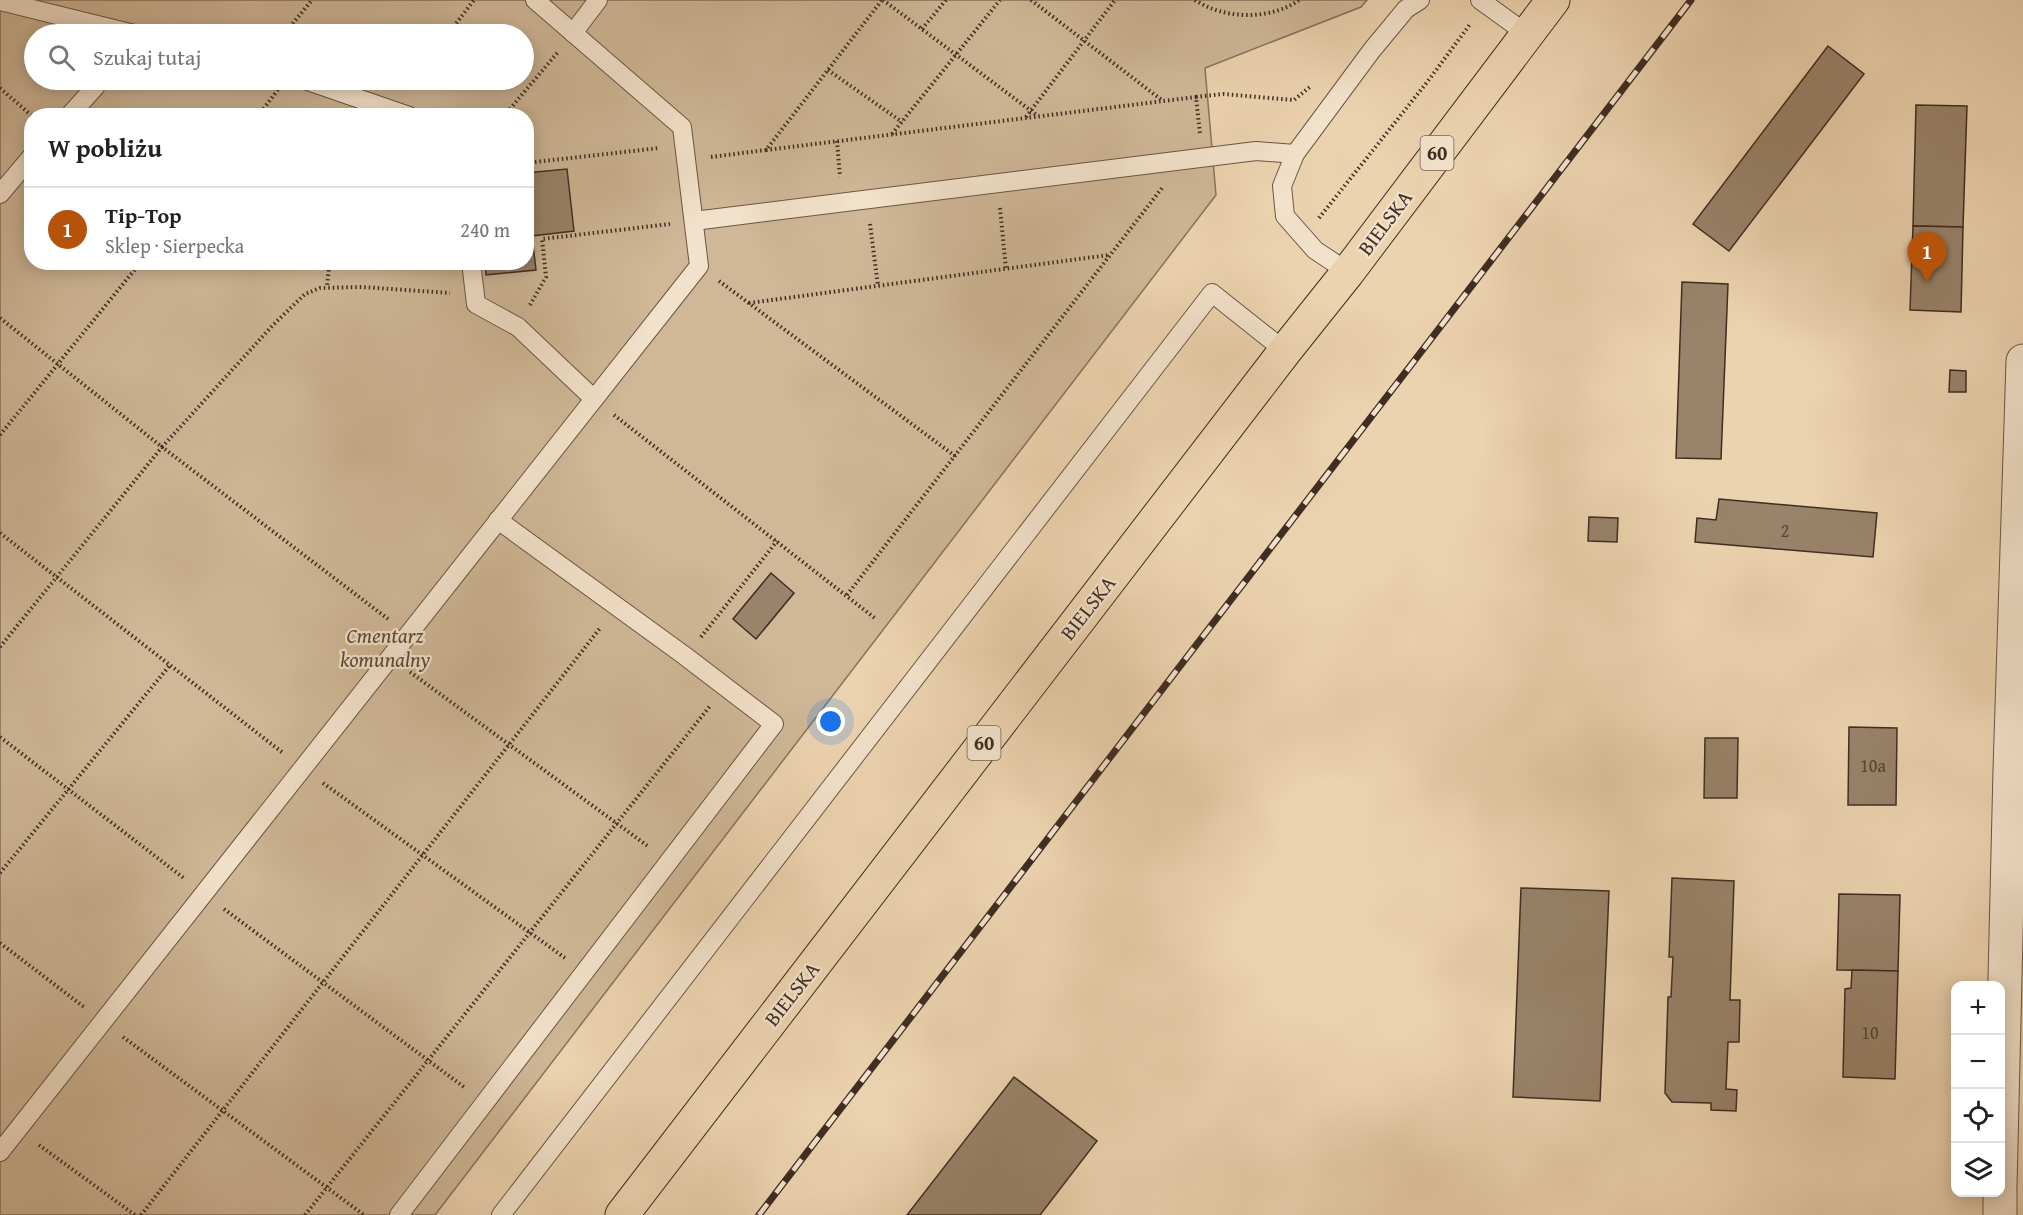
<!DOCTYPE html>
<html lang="pl">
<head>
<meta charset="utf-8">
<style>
	body { margin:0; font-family:"Gentium Book Plus",serif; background:#f6f6f6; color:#202124 }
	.controls { position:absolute; right:18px; bottom:18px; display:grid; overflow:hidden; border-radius:12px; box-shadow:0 3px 15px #0003 }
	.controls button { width:54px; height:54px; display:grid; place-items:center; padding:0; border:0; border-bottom:2px solid #e0e0e0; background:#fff; color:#202124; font:30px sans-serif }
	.you { position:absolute; left:831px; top:722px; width:21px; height:21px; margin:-15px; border:4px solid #fff; border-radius:50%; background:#1a73e8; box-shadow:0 0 0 9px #1a73e833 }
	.badge { display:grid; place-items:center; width:39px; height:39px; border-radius:50%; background:#b45309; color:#fff; font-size:20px; font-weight:700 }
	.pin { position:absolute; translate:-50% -50px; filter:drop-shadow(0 2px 3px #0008) }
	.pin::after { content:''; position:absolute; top:32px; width:21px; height:18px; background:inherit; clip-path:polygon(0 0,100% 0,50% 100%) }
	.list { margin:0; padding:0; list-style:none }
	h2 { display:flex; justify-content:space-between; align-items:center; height:78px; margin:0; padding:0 24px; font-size:26px }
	h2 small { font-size:20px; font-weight:400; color:#757577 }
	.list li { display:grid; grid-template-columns:39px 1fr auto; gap:18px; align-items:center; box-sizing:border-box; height:84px; padding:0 24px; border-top:2px solid #e0e0e0 }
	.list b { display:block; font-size:22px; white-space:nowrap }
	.list p { margin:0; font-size:20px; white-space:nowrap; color:#757577 }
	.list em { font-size:20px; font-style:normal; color:#757577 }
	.icon { flex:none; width:33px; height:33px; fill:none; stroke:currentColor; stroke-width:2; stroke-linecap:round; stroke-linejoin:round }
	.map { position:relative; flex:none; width:2023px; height:1215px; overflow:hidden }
	.search { position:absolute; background:#fff; box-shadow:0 3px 15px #0003; left:24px; top:24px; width:510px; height:66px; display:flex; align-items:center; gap:15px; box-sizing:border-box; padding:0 21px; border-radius:33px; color:#757577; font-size:22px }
	.panel { position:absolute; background:#fff; box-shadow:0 3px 15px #0003; left:24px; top:108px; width:510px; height:162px; border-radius:24px }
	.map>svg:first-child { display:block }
</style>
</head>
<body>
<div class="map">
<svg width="2023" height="1215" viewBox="0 0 2023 1215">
	<rect width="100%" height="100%" fill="#ecd3af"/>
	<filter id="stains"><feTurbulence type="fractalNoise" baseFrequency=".00333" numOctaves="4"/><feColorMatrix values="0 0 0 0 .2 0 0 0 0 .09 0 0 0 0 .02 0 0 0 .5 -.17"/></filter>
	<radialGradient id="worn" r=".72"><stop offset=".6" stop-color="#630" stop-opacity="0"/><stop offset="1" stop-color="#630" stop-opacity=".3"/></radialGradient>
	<path fill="#cfb797" stroke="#87725c" stroke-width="1.5" fill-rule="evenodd" d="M0,0H1367L1361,7L1205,68L1216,195L435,1215H0ZM34,34H524V80H34ZM32,116H526V262H32Z"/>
	<g fill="#99836b" stroke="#3f2d22" stroke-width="1.5">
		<path d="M1828,46L1864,74L1729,251L1693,224Z"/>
		<path d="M1916,105L1967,106L1963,227L1913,226Z"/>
		<path d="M567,169L574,231L532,236L536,270L486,275L485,262H526V173Z"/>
		<path d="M1913,226L1963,227L1961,312L1910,310Z"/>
		<path d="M1682,282L1728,284L1721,459L1676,458Z"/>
		<path d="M1950,370L1966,371V392H1949Z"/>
		<path d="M1719,499L1877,513L1873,557L1695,542L1697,518L1716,520Z"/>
		<path d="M1589,517L1618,518L1617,542L1588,541Z"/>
		<path d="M771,573L794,593L756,639L733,619Z"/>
		<path d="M1849,727L1897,728L1896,805H1848Z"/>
		<path d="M1705,738H1738L1737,798H1704Z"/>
		<path d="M1672,878L1734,881L1730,1000H1740L1739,1042H1728L1726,1089L1737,1090L1736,1111L1711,1110V1103L1672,1102L1665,1093L1668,997H1671L1673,957H1669Z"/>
		<path d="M1521,888L1609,891L1600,1101L1513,1097Z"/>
		<path d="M1839,894L1900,895L1898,971L1837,970Z"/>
		<path d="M1852,970L1898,971L1895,1079L1843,1077L1845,989L1851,988Z"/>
		<path d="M1014,1077L1097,1141L1040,1215H907Z"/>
	</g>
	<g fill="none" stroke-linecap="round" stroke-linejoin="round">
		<g stroke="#6a5645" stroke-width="20">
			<g id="service">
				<path d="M1480,0L1527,34"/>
				<path d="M0,1L134,34"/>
				<path d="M573,33L598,0"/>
				<path d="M305,80L409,116"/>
				<path d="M69,116L95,87L99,80"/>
				<path d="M0,194L32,156"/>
				<path d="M694,221L1256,151L1295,154"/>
				<path d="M471,262L476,304L518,327L594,399"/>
				<path d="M1348,272L1315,250L1285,216L1282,186L1295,154L1372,50L1406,9L1420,0"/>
				<path d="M0,1152L699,266L682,127L535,0"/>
				<path d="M399,1215L774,724L685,656L498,520"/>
				<path d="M501,1215L1212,293L1285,351"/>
			</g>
		</g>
		<g stroke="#6a5645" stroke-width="35">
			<g id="tertiary">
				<path d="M2000,1186L2010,770L2023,361"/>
				<path d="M2000,1215V1192"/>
			</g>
		</g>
		<g stroke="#3f2d22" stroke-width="35">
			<path id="primary" d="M622,1215L1285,351L1348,272L1553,0"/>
		</g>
		<g stroke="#3f2d22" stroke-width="4" stroke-dasharray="1.5 3" stroke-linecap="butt">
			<path d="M883,0L1038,116"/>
			<path d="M1031,0L1163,101"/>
			<path d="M1195,0C1223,19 1270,21 1299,0"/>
			<path d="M922,29L946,0"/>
			<path d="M284,34L312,0"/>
			<path d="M448,34L474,0"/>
			<path d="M828,70L902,122"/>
			<path d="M0,88L32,116"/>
			<path d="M407,88L414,80"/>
			<path d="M1196,97L1223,94L1294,100L1311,86"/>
			<path d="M258,116L280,87"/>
			<path d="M504,116L558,52"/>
			<path d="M1026,117L1115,0"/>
			<path d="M892,134L1000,0"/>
			<path d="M837,141L840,177"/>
			<path d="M766,150L1196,97L1200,134"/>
			<path d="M711,157L766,150L882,0"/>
			<path d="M526,163L659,148"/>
			<path d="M1000,208L1006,269"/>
			<path d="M1319,218L1428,81L1471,23"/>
			<path d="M870,224L878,286"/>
			<path d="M326,262L329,266L327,287"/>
			<path d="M719,281L955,456"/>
			<path d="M749,303L1109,255"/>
			<path d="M530,305L546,277L542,239L670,224"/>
			<path d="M0,318L162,447L273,325L305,294L320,288L362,287L450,293"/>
			<path d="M614,415L876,619"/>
			<path d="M0,435L141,262"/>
			<path d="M0,533L283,753"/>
			<path d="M847,595L1162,188"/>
			<path d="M701,637L777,541"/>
			<path d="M0,647L162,447L388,619"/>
			<path d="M410,672L649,847"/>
			<path d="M0,737L185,879"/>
			<path d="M323,783L565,958"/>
			<path d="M0,873L170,665"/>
			<path d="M224,909L464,1087"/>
			<path d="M0,943L84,1007"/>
			<path d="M123,1037L364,1215"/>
			<path d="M39,1145L135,1215"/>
			<path d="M141,1215L601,627"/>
			<path d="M305,1215L710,706"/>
		</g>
		<use href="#service" stroke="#f3e2cb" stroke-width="18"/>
		<use href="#tertiary" stroke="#f3e2cb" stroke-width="33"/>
		<use href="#primary" stroke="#ecd3af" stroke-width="33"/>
		<g stroke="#3f2d22" stroke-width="7">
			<path id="rail" d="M759,1215L1691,0"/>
		</g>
		<use href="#rail" stroke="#f3e2cb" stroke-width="4.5" stroke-dasharray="14" stroke-linecap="butt"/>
	</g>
	<g text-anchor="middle" stroke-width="4.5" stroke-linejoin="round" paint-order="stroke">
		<g font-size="18" fill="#564234">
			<text x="1785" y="537">2</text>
			<text x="1873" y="772">10a</text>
			<text x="1870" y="1039">10</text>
		</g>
		<g fill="#f3e2cb" stroke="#756355" stroke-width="1.5">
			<rect x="1420.5" y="136" width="33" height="34" rx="4.5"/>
			<rect x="967.5" y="726" width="33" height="34" rx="4.5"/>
		</g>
		<g font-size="20" font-weight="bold" fill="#3f2d22">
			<text x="1437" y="160">60</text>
			<text x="984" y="750">60</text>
		</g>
		<g font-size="21" fill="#3f2d22" stroke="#f3e2cb">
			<text transform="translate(1385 223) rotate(-53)" y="7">BIELSKA</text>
			<text transform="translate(1088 608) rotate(-52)" y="7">BIELSKA</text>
			<text transform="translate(792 994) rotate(-52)" y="7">BIELSKA</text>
		</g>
		<g font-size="21" font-style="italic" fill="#5c4939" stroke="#f3e2cb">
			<text x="385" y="643">Cmentarz<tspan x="385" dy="24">komunalny</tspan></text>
		</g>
	</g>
	<rect width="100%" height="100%" filter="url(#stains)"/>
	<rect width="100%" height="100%" fill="url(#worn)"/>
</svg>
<div class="controls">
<button>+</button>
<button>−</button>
<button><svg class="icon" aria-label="locate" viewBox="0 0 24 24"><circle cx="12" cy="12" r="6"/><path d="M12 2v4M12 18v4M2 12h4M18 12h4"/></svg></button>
<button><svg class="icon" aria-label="layers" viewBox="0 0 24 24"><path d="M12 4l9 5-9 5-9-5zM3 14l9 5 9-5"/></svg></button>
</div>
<div class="you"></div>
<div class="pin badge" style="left:1927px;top:282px">1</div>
<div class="search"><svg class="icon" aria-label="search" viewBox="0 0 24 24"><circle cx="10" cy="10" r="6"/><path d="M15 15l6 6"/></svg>Szukaj tutaj</div>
<section class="panel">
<h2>W pobliżu<small></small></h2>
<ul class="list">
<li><span class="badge">1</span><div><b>Tip-Top</b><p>Sklep · Sierpecka</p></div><em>240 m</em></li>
</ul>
</section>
</div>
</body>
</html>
